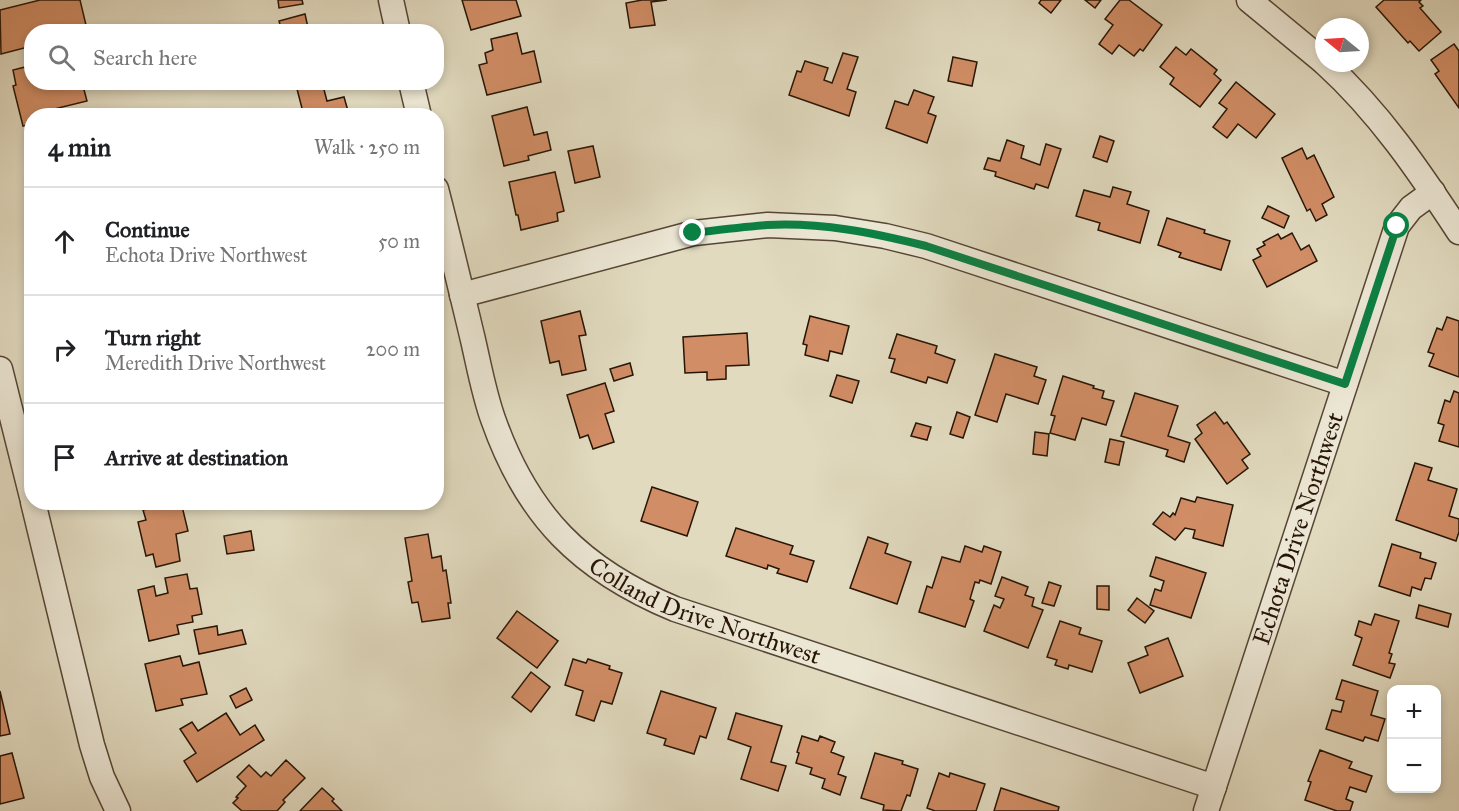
<!DOCTYPE html>
<html lang="en">
<head>
<meta charset="utf-8">
<style>
	body { margin:0; font-family:"IM FELL Great Primer",serif; background:#f6f6f6; color:#202124 }
	.controls { position:absolute; right:18px; bottom:18px; display:grid; overflow:hidden; border-radius:12px; box-shadow:0 3px 9px #0003 }
	.controls button { width:54px; height:54px; display:grid; place-items:center; padding:0; border:0; border-bottom:2px solid #e0e0e0; background:#fff; color:#202124; font:30px sans-serif }
	.compass { position:absolute; left:1315px; top:18px; width:54px; height:54px; border-radius:50%; background:#fff; box-shadow:0 3px 9px #0003; rotate:288deg }
	.stop { position:absolute; width:18px; height:18px; margin:-14px; border:4px solid #0b8043; border-radius:50%; background:#fff }
	.stop.end { background:#0b8043; border-color:#fff; box-shadow:0 2px 6px #0008 }
	.list { margin:0; padding:0; list-style:none }
	h2 { display:flex; justify-content:space-between; align-items:center; height:78px; margin:0; padding:0 24px; font-size:26px }
	h2 small { font-size:20px; font-weight:400; color:#757577 }
	.list li { display:grid; grid-template-columns:39px 1fr auto; gap:18px; align-items:center; box-sizing:border-box; height:108px; padding:0 24px; border-top:2px solid #e0e0e0 }
	.list b { display:block; font-size:22px; white-space:nowrap }
	.list p { margin:0; font-size:20px; white-space:nowrap; color:#757577 }
	.list em { font-size:20px; font-style:normal; color:#757577 }
	.icon { flex:none; width:33px; height:33px; fill:none; stroke:currentColor; stroke-width:2; stroke-linecap:round; stroke-linejoin:round }
	.map { position:relative; flex:none; width:1459px; height:811px; overflow:hidden }
	.search { position:absolute; background:#fff; box-shadow:0 3px 9px #0003; left:24px; top:24px; width:420px; height:66px; display:flex; align-items:center; gap:15px; box-sizing:border-box; padding:0 21px; border-radius:24px; color:#757577; font-size:22px }
	.panel { position:absolute; background:#fff; box-shadow:0 3px 9px #0003; left:24px; top:108px; width:420px; height:402px; border-radius:24px }
	.map>svg:first-child { display:block }
</style>
</head>
<body>
<div class="map">
<svg width="1459" height="811" viewBox="0 0 1459 811">
	<rect width="100%" height="100%" fill="#e1dabf"/>
	<filter id="stains"><feTurbulence type="fractalNoise" baseFrequency=".00333" numOctaves="4"/><feColorMatrix values="0 0 0 0 .2 0 0 0 0 .09 0 0 0 0 .02 0 0 0 .5 -.17"/></filter>
	<radialGradient id="worn" r=".72"><stop offset=".6" stop-color="#630" stop-opacity="0"/><stop offset="1" stop-color="#630" stop-opacity=".3"/></radialGradient>
	<g fill="#d18d65" stroke="#271506" stroke-width="1.5">
		<path d="M40,0H80L86,25L61,32H32V46L1,54L0,10Z"/>
		<path d="M278,0H302L303,4L279,8Z"/>
		<path d="M462,0H516L521,16L471,30Z"/>
		<path d="M642,0H667L651,2L655,25L630,28L626,3Z"/>
		<path d="M1041,0H1061L1051,13L1039,3Z"/>
		<path d="M1085,0H1101L1095,8Z"/>
		<path d="M1120,0H1129L1162,25L1143,51L1140,49L1134,56L1119,45L1112,54L1099,44L1113,25L1105,19Z"/>
		<path d="M1384,0H1421L1419,2L1423,6L1420,8L1441,32L1419,51L1410,41L1408,43L1376,7Z"/>
		<path d="M305,14L309,32H282L279,21Z"/>
		<path d="M517,33L522,54L534,51L541,82L487,95L479,65L487,63L485,53L493,50L491,39Z"/>
		<path d="M1454,44L1459,51V108L1435,74L1439,71L1431,60Z"/>
		<path d="M1176,47L1186,55L1191,49L1217,70L1214,74L1221,80L1200,107L1170,84L1174,78L1160,67Z"/>
		<path d="M843,53L858,57L847,89L856,92L849,116L789,95L797,71L801,72L805,61L828,68L824,80L832,83Z"/>
		<path d="M953,57L977,62L972,86L948,81Z"/>
		<path d="M29,66L32,82H47V86L60,82H82L87,101L50,110L51,116H32V124L23,126L13,86L16,85L13,70Z"/>
		<path d="M322,82L327,101L344,97L348,111L342,112L343,116H304L297,89Z"/>
		<path d="M1236,82L1275,114L1256,138L1238,124L1227,138L1213,127L1227,109L1219,103Z"/>
		<path d="M914,90L934,97L928,113L936,116L927,143L886,128L895,101L908,105Z"/>
		<path d="M527,107L534,135L547,132L551,150L528,156L529,160L504,166L492,116Z"/>
		<path d="M1100,136L1114,141L1107,162L1093,157Z"/>
		<path d="M1007,140L1024,146L1021,158L1040,165L1046,144L1061,149L1048,188L1036,184L1034,189L995,176L996,172L984,169L988,158L1000,161Z"/>
		<path d="M593,146L600,177L575,183L568,151Z"/>
		<path d="M1302,148L1307,159L1314,155L1334,197L1322,204L1327,215L1316,221L1310,209L1307,211L1282,158Z"/>
		<path d="M555,172L564,211L557,213L558,221L521,230L518,215H516L509,182Z"/>
		<path d="M1113,187L1131,192L1127,204L1149,211L1140,243L1098,230L1100,223L1076,216L1084,190L1110,197Z"/>
		<path d="M1268,206L1289,216L1284,228L1262,218Z"/>
		<path d="M1167,218L1205,230L1204,233L1230,241L1221,270L1179,257L1181,253L1158,245Z"/>
		<path d="M1292,233L1301,250L1309,245L1317,261L1267,287L1253,260L1261,256L1257,249L1265,245L1263,242L1278,234L1281,239Z"/>
		<path d="M580,311L586,335L579,336L586,370L562,375L559,361L550,363L541,321Z"/>
		<path d="M810,316L849,326L842,354L830,351L828,361L805,355L807,345L803,344Z"/>
		<path d="M1447,317L1459,321V377L1429,366L1434,354L1428,352L1437,328L1442,330Z"/>
		<path d="M747,333L749,365L726,366V379L707,380V372L685,373L683,337Z"/>
		<path d="M897,334L937,346L935,353L955,360L947,383L928,377L926,383L891,372L895,359L889,358Z"/>
		<path d="M995,354L1037,367L1034,376L1046,380L1038,404L1006,394L997,422L975,415Z"/>
		<path d="M630,363L633,375L614,381L610,369Z"/>
		<path d="M837,375L859,381L852,403L830,396Z"/>
		<path d="M1063,376L1094,386L1093,388L1104,391L1102,398L1114,401L1106,425L1082,418L1075,440L1050,433L1055,416L1051,415Z"/>
		<path d="M605,383L614,411L605,414L614,442L593,449L588,435L580,438L567,395Z"/>
		<path d="M1454,391L1459,393V447L1439,441L1444,425L1438,423L1445,400L1450,402Z"/>
		<path d="M1135,393L1178,406L1168,436L1190,443L1184,462L1166,456L1168,450L1121,436Z"/>
		<path d="M957,412L970,417L963,438L950,434Z"/>
		<path d="M1215,412L1224,424L1227,422L1250,454L1242,460L1248,468L1227,484L1195,439L1202,433L1197,425Z"/>
		<path d="M916,423L931,427L927,440L911,436Z"/>
		<path d="M1035,432L1049,434L1047,456L1033,454Z"/>
		<path d="M1110,439L1124,442L1119,465L1105,462Z"/>
		<path d="M1415,463L1432,468L1428,480L1457,489L1449,516L1459,519V532L1456,541L1396,520Z"/>
		<path d="M652,487L698,502L687,536L641,521Z"/>
		<path d="M1197,497L1233,505L1223,546L1193,538L1195,530L1185,528L1175,540L1153,524L1163,512L1170,517L1173,513L1175,515L1181,498L1195,502Z"/>
		<path d="M175,502H181L188,531L176,534L180,561L156,567L153,554L146,556L138,522L146,520L143,510Z"/>
		<path d="M736,528L793,546L790,554L814,561L807,582L777,573L779,569L768,565L767,569L726,556Z"/>
		<path d="M251,531L254,550L227,554L224,536Z"/>
		<path d="M428,534L432,558L441,556L443,571L446,570L451,603H448L450,618L422,622L418,602L412,603L408,582L412,581L405,538Z"/>
		<path d="M868,537L888,544L885,553L911,562L897,604L850,588Z"/>
		<path d="M1392,544L1421,553L1420,558L1436,563L1431,579L1425,578L1421,590L1412,587L1410,596L1379,586Z"/>
		<path d="M965,546L982,552L984,546L1001,552L991,584L980,580L979,583L975,582L970,599L974,601L965,627L919,612L927,586L932,588L942,557L960,562Z"/>
		<path d="M1156,557L1206,573L1191,618L1150,605L1155,589L1161,591L1164,581L1150,576Z"/>
		<path d="M187,574L190,589L197,588L202,614L192,616L193,622L177,625L179,634L149,641L138,590L154,586L156,596L168,593L165,578Z"/>
		<path d="M1002,577L1028,587L1025,595L1034,598L1032,606L1043,610L1028,648L984,631L994,605L1000,608L1004,599L995,596Z"/>
		<path d="M1049,582L1061,586L1054,606L1042,603Z"/>
		<path d="M1097,586H1109V610L1097,609Z"/>
		<path d="M1137,598L1154,611L1145,623L1128,610Z"/>
		<path d="M1419,605L1451,614L1448,627L1416,618Z"/>
		<path d="M517,611L558,641L537,668L497,638Z"/>
		<path d="M1375,614L1399,621L1389,653L1392,654L1389,663L1395,664L1390,678L1353,665L1362,638L1355,635L1359,621L1371,625Z"/>
		<path d="M1060,621L1081,628L1079,634L1102,641L1092,672L1069,665L1068,669L1055,665L1057,660L1047,657Z"/>
		<path d="M217,626L218,635L242,630L246,644L199,654L194,630Z"/>
		<path d="M1168,638L1183,676L1140,693L1128,663L1148,655L1145,647Z"/>
		<path d="M180,656L183,666L199,662L207,694L181,699L183,705L156,711L145,664Z"/>
		<path d="M573,659L586,663L588,659L610,666L609,669L622,673L612,704L601,701L594,721L576,715L583,691L565,685Z"/>
		<path d="M531,672L550,687L531,712L512,697Z"/>
		<path d="M1342,680L1378,691L1371,715L1385,719L1378,741L1365,737L1363,741L1326,729L1332,710L1341,712L1344,701L1336,699Z"/>
		<path d="M246,688L252,700L236,708L230,696Z"/>
		<path d="M0,691L10,734L0,736Z"/>
		<path d="M661,691L716,708L706,738L700,736L694,754L664,745L666,739L647,733Z"/>
		<path d="M226,713L240,735L255,725L264,740L197,782L184,761L196,753L180,729L192,722L198,731Z"/>
		<path d="M736,713L782,726L771,762L786,766L778,791L741,779L751,747L728,739Z"/>
		<path d="M802,736L818,741L820,736L835,742L831,752L844,757L838,774L846,777L840,795L822,788L825,779L810,774L812,768L796,763L799,753L797,752Z"/>
		<path d="M1320,750L1352,762L1349,768L1372,776L1366,792L1350,787L1346,799L1353,802L1350,811H1337L1305,800L1311,782L1308,781Z"/>
		<path d="M12,753L24,798L0,804V756Z"/>
		<path d="M875,753L903,761L902,764L918,769L910,796L907,795L901,811L883,810L884,805L861,798Z"/>
		<path d="M286,760L305,778L283,800L285,802L277,811H242L233,803L238,798L236,797L246,786L237,777L249,765L261,777L266,772L271,776Z"/>
		<path d="M939,773L949,777L950,773L985,784L976,811H935L927,808Z"/>
		<path d="M322,788L334,799L332,801L342,811H300Z"/>
		<path d="M1001,788L1059,807L1058,811H994Z"/>
	</g>
	<g fill="none" stroke-linecap="round" stroke-linejoin="round">
		<g stroke="#564634" stroke-width="27">
			<g id="street">
				<path d="M391,0L398,32"/>
				<path d="M1249,0L1324,62"/>
				<path d="M1325,63C1379,112 1419,171 1459,232"/>
				<path d="M411,82L419,116"/>
				<path id="s1" d="M436,189C449,239 461,290 473,340C479,366 484,394 493,419C527,516 581,570 675,609L1214,787"/>
				<path d="M462,295L694,233L749,227L768,225L835,228L885,236L926,246L1345,384"/>
				<path d="M0,369L32,497"/>
				<path d="M33,502L92,745L102,777L118,811"/>
				<path id="s2" d="M1206,811L1397,226L1411,208L1433,192"/>
			</g>
		</g>
		<use href="#street" stroke="#ece7d5" stroke-width="24"/>
	</g>
	<g fill="none" stroke-linecap="round" stroke-linejoin="round">
		<path stroke="#0b8043" stroke-width="8" d="M693,233C718,230 742,227 767,225C821,222 874,233 926,246L1345,384L1397,226"/>
	</g>
	<g text-anchor="middle" stroke-width="4.5" stroke-linejoin="round" paint-order="stroke">
		<g font-size="24" fill="#271506" stroke="#ece7d5">
			<text dy="8" stroke="none"><textPath href="#s2" startOffset="297">Echota Drive Northwest</textPath></text>
			<text dy="8" stroke="none"><textPath href="#s1" startOffset="538">Colland Drive Northwest</textPath></text>
		</g>
	</g>
	<rect width="100%" height="100%" filter="url(#stains)"/>
	<rect width="100%" height="100%" fill="url(#worn)"/>
</svg>
<div class="controls">
<button>+</button>
<button>−</button>
</div>
<svg class="compass" viewBox="-18 -18 36 36"><path d="M0-13l5 13h-10z" fill="#e53935"/><path d="M0 13l5-13h-10z" fill="#757577"/></svg>
<div class="stop" style="left:1397px;top:226px"></div>
<div class="stop end" style="left:693px;top:233px"></div>
<div class="search"><svg class="icon" aria-label="search" viewBox="0 0 24 24"><circle cx="10" cy="10" r="6"/><path d="M15 15l6 6"/></svg>Search here</div>
<section class="panel">
<h2>4 min<small>Walk · 250 m</small></h2>
<ul class="list">
<li><svg class="icon" aria-label="ahead" viewBox="0 0 24 24"><path d="M12 20V5M6 11l6-6 6 6"/></svg><div><b>Continue</b><p>Echota Drive Northwest</p></div><em>50 m</em></li>
<li><svg class="icon" aria-label="right" viewBox="0 0 24 24"><path d="M7 20v-9h11M14 6l5 5-5 5"/></svg><div><b>Turn right</b><p>Meredith Drive Northwest</p></div><em>200 m</em></li>
<li><svg class="icon" aria-label="arrive" viewBox="0 0 24 24"><path d="M6 21V4h12l-3 4 3 4H6"/></svg><div><b>Arrive at destination</b></div></li>
</ul>
</section>
</div>
</body>
</html>
